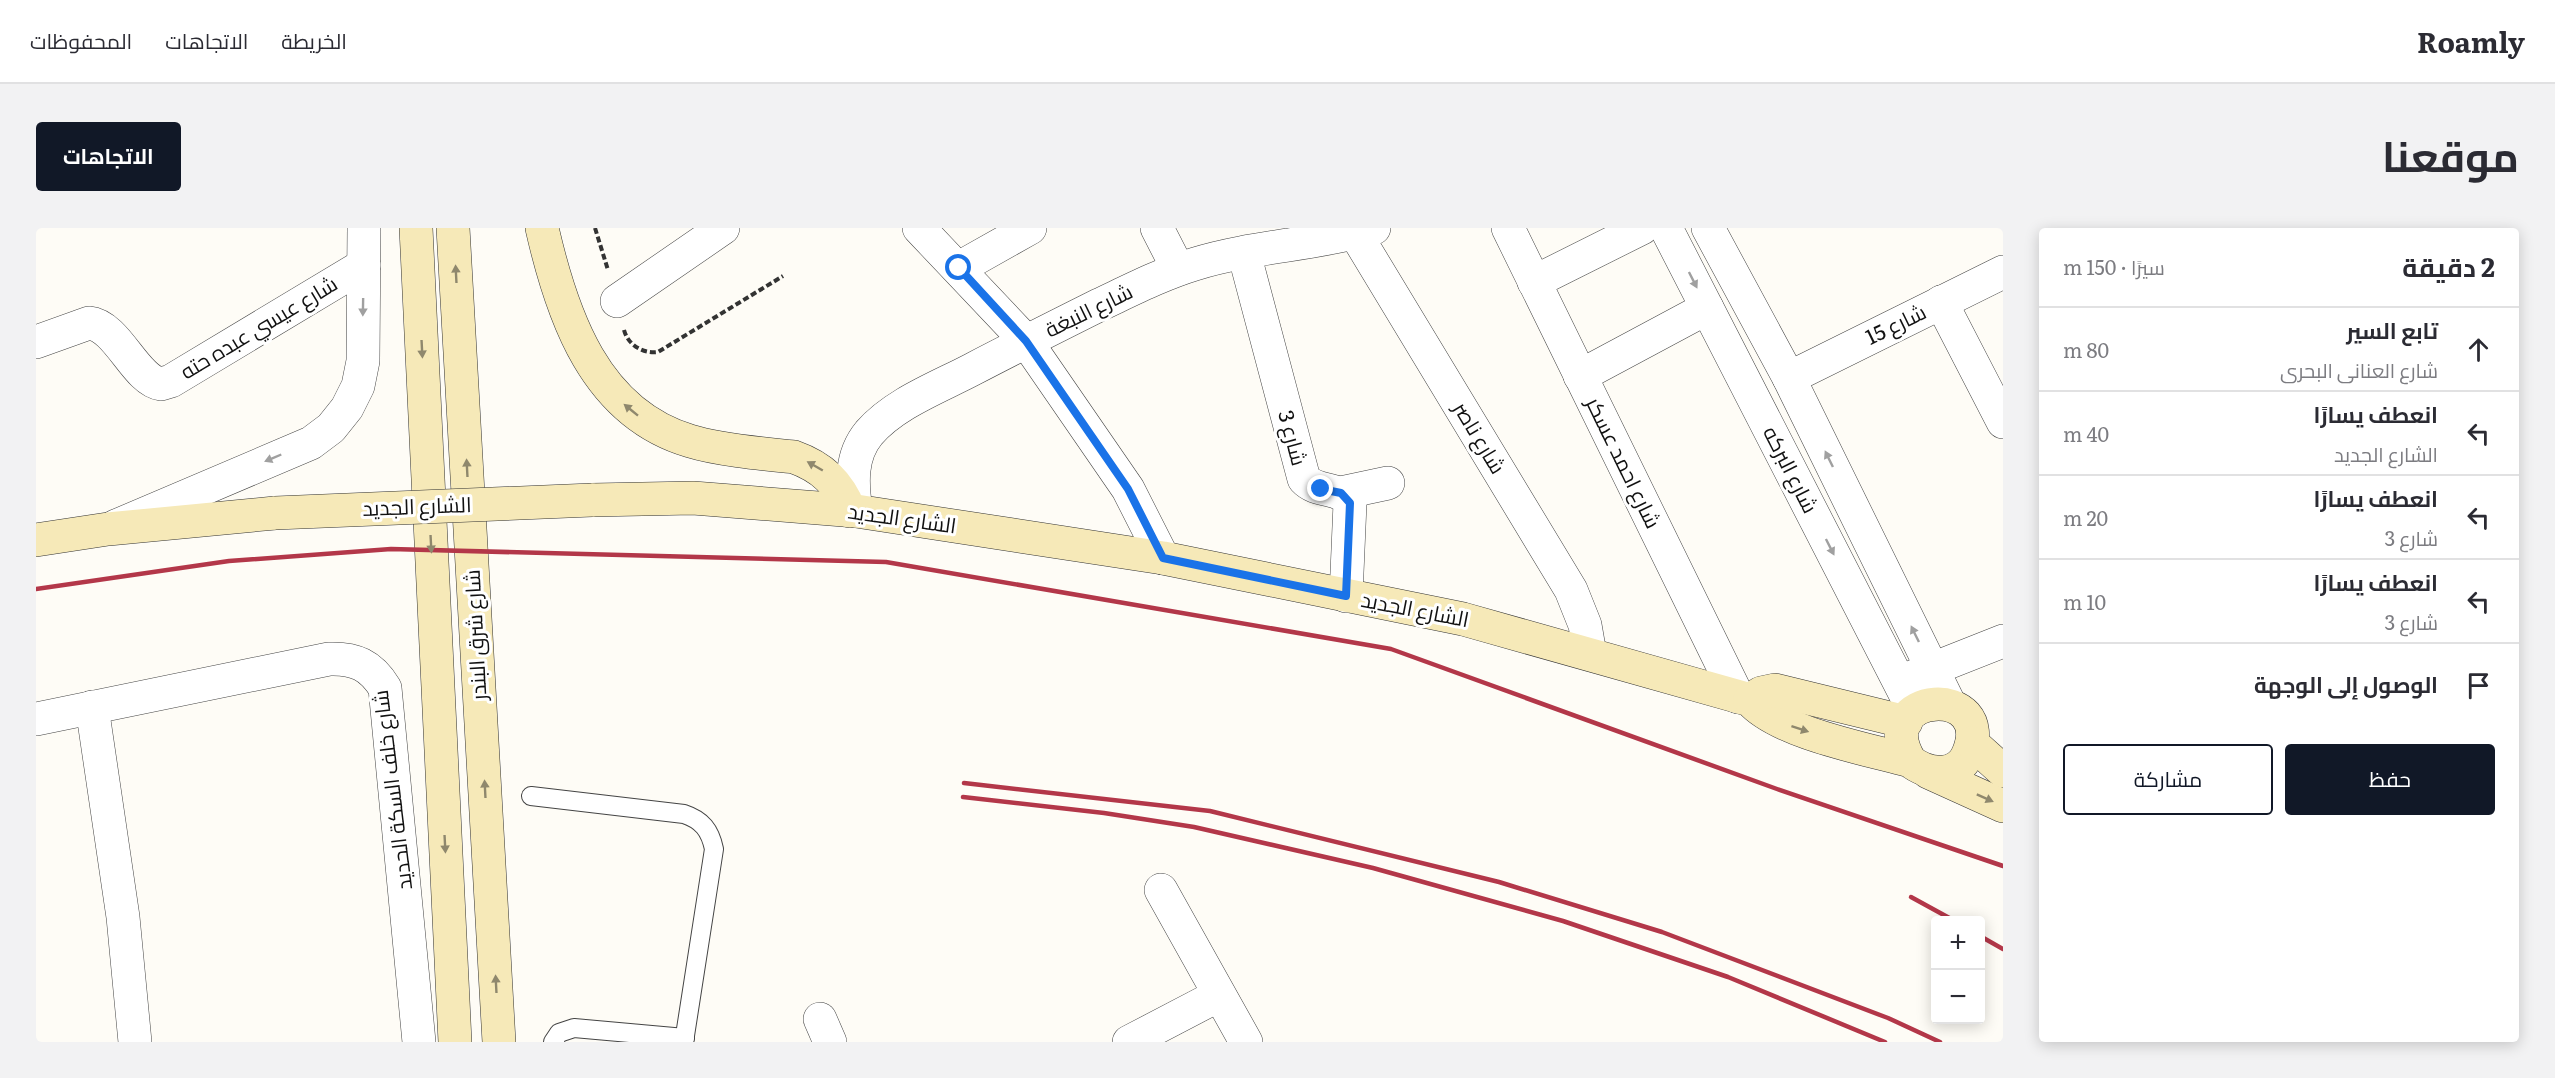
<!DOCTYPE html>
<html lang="ar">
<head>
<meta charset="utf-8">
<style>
	body { margin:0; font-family:Literata,Cairo,serif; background:#f2f2f3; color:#2b2b33; direction:rtl }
	.controls { position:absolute; right:18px; bottom:18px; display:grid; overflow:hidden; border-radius:6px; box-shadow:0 3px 15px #0003 }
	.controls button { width:54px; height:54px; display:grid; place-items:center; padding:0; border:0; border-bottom:2px solid #e1e1e2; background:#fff; color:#2b2b33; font:30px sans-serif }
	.stop { position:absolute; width:18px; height:18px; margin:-14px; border:4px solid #1a73e8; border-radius:50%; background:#fff }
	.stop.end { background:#1a73e8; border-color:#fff; box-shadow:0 2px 6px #0008 }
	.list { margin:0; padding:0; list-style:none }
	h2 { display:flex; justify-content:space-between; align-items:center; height:78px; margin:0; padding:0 24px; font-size:26px }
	h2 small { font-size:20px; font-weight:400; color:#7c7c81 }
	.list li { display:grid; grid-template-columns:39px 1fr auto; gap:18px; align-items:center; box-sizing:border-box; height:84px; padding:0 24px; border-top:2px solid #e1e1e2 }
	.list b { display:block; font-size:22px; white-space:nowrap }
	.list p { margin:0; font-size:20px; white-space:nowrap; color:#7c7c81 }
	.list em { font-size:20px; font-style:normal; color:#7c7c81 }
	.actions { display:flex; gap:12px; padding:18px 24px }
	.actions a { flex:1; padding:14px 0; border:2px solid #111827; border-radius:6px; text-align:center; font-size:21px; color:#111827 }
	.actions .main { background:#111827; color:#fff }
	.icon { flex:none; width:33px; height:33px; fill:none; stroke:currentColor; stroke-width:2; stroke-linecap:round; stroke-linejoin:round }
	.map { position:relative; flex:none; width:1967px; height:814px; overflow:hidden; direction:ltr; border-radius:6px }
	header { display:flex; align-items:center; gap:36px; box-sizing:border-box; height:84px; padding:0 30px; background:#fff; border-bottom:2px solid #e1e1e2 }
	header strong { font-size:28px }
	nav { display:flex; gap:33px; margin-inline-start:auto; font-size:21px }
	.intro { display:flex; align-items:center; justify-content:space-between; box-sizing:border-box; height:144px; padding:0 36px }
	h1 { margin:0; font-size:42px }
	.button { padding:15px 27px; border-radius:6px; background:#111827; color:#fff; font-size:21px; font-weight:700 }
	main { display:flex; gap:36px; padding:0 36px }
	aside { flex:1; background:#fff; border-radius:6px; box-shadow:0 3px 15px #0003 }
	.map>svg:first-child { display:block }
</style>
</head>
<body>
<header>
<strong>Roamly</strong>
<nav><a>الخريطة</a><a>الاتجاهات</a><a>المحفوظات</a></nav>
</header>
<div class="intro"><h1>موقعنا</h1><a class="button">الاتجاهات</a></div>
<main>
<aside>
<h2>2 دقيقة<small>سيرًا · 150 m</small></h2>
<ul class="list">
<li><svg class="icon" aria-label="ahead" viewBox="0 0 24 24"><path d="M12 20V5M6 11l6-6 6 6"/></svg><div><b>تابع السير</b><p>شارع العنانى البحرى</p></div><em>80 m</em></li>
<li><svg class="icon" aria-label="left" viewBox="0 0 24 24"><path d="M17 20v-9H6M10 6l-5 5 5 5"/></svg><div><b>انعطف يسارًا</b><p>الشارع الجديد</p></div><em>40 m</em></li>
<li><svg class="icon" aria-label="left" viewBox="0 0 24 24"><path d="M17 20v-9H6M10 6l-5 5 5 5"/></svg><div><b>انعطف يسارًا</b><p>شارع 3</p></div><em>20 m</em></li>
<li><svg class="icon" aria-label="left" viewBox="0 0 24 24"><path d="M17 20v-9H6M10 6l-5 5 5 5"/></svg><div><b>انعطف يسارًا</b><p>شارع 3</p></div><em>10 m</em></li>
<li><svg class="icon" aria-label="arrive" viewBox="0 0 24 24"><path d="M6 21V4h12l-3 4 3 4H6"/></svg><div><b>الوصول إلى الوجهة</b></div></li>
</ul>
<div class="actions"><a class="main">حفظ</a><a>مشاركة</a></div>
</aside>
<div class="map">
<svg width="1967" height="814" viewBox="0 0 1967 814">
	<rect width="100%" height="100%" fill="#fefcf6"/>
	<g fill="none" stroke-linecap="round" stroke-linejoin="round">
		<g stroke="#444" stroke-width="20">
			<g id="lane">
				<path d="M495,568L648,586C666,592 674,602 678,621L648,814"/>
				<path d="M517,814L523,805L538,800L649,810"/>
			</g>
		</g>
		<g stroke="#444" stroke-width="34">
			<g id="street">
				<path d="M883,0L990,113L1092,261L1127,330"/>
				<path d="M1121,0L1142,41"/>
				<path d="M1316,0L1535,362L1549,397L1554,426"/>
				<path d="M1472,0L1702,469"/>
				<path d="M1630,0L1878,483"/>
				<path d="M1672,0L1753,150L1914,477"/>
				<path d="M1208,25L1268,251C1282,266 1303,257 1314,275L1310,368"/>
				<path d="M923,40L994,0"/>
				<path d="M1498,54L1606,0"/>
				<path d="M581,73L687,0"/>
				<path d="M1905,74L1967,194"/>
				<path d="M0,114L53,95C82,98 99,152 125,156L135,153L328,37"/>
				<path d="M1544,148L1671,80"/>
				<path d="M1753,150L1967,44"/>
				<path d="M1305,265L1352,255"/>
				<path d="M820,283C816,256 814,228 833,205C859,175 903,159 937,141C979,119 1021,98 1063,77C1095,62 1126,46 1159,36C1217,18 1279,17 1338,0"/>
				<path d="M80,298L275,215L295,200L311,180L322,158L327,133L328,0"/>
				<path d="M1876,449L1967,413"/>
				<path d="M56,479L87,689L99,814"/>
				<path d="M0,491L293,431C319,430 335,437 349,460L383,814"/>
				<path d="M1125,662L1210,814"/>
				<path d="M784,791L794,814"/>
				<path d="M1093,814L1183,767"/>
			</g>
		</g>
		<g stroke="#333" stroke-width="34">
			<g id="secondary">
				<path d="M380,0L419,814"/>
				<path d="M417,0L463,814"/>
				<path d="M506,0C526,88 559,185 654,213C683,222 728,226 758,229C786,239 803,255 814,283"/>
				<path d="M556,272L657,270L820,283L1127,330L1427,391L1714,472C1743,505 1831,521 1874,533C1891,547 1922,551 1932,526C1962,455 1832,462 1874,533"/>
				<path d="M0,312L72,301L239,285"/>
				<path d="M1714,472L1725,465L1739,462L1870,494"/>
				<path d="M1936,515L1967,543"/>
				<path d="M1892,544L1967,578"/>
			</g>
		</g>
		<g stroke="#333" stroke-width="4" stroke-dasharray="6 3" stroke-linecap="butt">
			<path d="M559,0L572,42"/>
			<path d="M588,102C592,117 607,126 622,124L747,48"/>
		</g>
		<use href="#lane" stroke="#fff" stroke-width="18"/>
		<use href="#street" stroke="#fff" stroke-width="33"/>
		<use href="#secondary" stroke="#f6e9b8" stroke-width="33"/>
		<g stroke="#b33749" stroke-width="4.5">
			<path d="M0,361L193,333L355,321L850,334L1355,421L1741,561L1967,638"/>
			<path d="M928,555L1174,583L1463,654L1626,704L1852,790L1904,814"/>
			<path d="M927,569L1068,585L1158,599L1337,640L1527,693L1692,749L1849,814"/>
			<path d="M1875,669L1917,692"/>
			<path d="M1944,708L1967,721"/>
		</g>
		<g stroke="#333" stroke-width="34" stroke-linecap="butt">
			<path id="secondary-bridge" d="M239,285L556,272"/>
		</g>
		<use href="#secondary-bridge" stroke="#f6e9b8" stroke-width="33"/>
	</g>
	<defs><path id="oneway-solid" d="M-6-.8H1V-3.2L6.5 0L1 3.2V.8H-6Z" transform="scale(1.5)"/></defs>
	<g fill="#8f886d">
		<use href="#oneway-solid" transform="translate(420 46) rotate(-93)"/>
		<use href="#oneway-solid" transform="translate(386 121) rotate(87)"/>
		<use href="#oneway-solid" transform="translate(595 182) rotate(-141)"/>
		<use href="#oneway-solid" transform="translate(779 238) rotate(-150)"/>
		<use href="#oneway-solid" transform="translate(431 240) rotate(-93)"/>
		<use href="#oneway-solid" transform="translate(395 316) rotate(87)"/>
		<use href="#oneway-solid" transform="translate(1764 501) rotate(18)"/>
		<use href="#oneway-solid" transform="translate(449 561) rotate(-93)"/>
		<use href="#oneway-solid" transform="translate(1949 570) rotate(24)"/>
		<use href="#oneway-solid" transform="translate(409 616) rotate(87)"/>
		<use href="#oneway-solid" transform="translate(460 756) rotate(-93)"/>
	</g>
	<g fill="#a0a0a0">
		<use href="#oneway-solid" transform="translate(1657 52) rotate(63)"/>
		<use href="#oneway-solid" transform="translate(327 79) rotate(91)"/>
		<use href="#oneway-solid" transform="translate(237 230) rotate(157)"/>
		<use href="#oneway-solid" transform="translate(1793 231) rotate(-116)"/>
		<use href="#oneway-solid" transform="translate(1794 319) rotate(63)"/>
		<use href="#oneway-solid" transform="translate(1879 406) rotate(-116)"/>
	</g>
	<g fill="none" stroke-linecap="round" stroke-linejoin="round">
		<path stroke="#1a73e8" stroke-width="8" d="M923,40L990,113L1092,261L1127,330L1310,368L1314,275L1305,265L1285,261"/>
	</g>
	<g text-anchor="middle" stroke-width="6" stroke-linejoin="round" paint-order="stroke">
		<g font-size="21" fill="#111" stroke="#fff">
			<text transform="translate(1053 83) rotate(-26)" y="7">شارع النبغة</text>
			<text transform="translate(1860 97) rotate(-26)" y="7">شارع 15</text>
			<text transform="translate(223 100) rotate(-31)" y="7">شارع عيسي عبده حته</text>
			<text transform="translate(1256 210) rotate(75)" y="7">شارع 3</text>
			<text transform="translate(1443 210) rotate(59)" y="7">شارع ناصر</text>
			<text transform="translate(1587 235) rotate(64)" y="7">شارع احمد عسكر</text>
			<text transform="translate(1754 242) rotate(63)" y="7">شارع البركه</text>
			<text transform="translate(381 279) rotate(-2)" y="7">الشارع الجديد</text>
			<text transform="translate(866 291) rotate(8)" y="7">الشارع الجديد</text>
			<text transform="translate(1379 382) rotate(11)" y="7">الشارع الجديد</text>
			<text transform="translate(440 407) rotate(-93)" y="7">شارع شرق البندر</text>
			<text transform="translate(357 562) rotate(-97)" y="7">شارع خلف السكة الحديد</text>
		</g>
	</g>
</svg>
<div class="controls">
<button>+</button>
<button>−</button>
</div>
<div class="stop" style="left:923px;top:40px"></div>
<div class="stop end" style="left:1285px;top:261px"></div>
</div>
</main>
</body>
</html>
